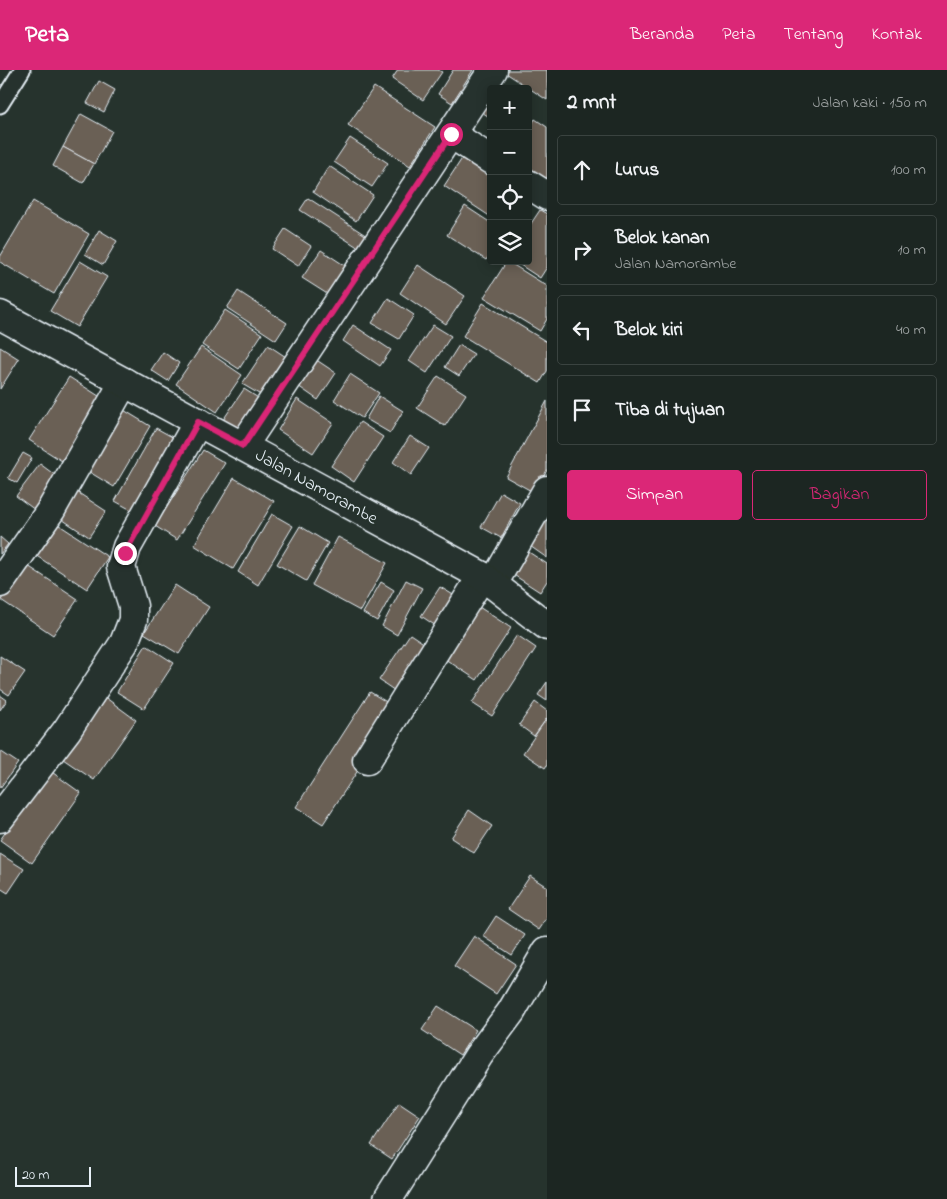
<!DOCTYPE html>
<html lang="id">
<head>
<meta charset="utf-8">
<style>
	body { margin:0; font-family:"Indie Flower",sans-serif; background:#29322f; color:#f1f3f6 }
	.controls { position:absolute; right:15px; top:15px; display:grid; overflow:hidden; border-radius:5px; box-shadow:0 2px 12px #0003 }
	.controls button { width:45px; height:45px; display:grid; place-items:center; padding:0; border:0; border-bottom:1px solid #3a4340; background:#1c2622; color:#f1f3f6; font:25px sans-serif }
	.scale { position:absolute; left:15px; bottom:12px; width:76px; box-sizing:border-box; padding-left:5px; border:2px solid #e8f1f8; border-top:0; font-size:14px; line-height:18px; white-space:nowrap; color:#e8f1f8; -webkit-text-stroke:4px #26332d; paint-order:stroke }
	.stop { position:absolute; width:15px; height:15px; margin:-11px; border:4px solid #db2777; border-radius:50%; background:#fff }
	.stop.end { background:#db2777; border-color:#fff; box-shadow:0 1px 5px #0008 }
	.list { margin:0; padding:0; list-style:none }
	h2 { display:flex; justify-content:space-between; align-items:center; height:65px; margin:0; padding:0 20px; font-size:21px }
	h2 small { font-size:16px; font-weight:400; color:#a0a5a5 }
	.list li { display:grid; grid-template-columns:32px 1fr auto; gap:15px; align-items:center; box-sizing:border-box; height:70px; margin:0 10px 10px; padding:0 10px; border:1px solid #3a4340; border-radius:5px }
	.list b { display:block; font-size:19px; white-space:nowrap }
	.list p { margin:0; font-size:16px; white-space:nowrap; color:#a0a5a5 }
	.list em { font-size:16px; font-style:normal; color:#a0a5a5 }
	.actions { display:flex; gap:10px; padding:15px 20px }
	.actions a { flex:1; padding:11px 0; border:1px solid #db2777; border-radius:5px; text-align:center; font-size:18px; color:#db2777 }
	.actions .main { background:#db2777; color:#fff }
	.icon { flex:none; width:28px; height:28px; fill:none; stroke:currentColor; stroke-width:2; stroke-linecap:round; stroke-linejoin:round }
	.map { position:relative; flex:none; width:547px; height:1129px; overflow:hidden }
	header { display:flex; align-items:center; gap:30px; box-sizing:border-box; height:70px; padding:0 25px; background:#db2777; color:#fff }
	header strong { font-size:24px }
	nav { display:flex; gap:28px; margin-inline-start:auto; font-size:18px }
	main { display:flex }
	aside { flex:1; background:#1c2622 }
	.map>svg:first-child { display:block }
</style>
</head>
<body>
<header>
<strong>Peta</strong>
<nav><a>Beranda</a><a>Peta</a><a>Tentang</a><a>Kontak</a></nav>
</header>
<main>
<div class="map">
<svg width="547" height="1129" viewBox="0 0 547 1129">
	<rect width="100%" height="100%" fill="#26332d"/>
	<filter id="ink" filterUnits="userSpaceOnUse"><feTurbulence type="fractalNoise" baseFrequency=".02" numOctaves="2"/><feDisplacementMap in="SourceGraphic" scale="10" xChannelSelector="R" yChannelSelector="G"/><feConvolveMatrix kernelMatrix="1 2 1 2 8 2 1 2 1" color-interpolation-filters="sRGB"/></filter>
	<g filter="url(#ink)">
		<g fill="#6b6055" stroke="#e8f1f8">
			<path d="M398,0H438L442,2L423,30L392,9Z"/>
			<path d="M453,0H473L452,33L438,24Z"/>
			<path d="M508,0H547V30L506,3Z"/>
			<path d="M99,11L115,20L104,42L87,33Z"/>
			<path d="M374,17L435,57L410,96L348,55Z"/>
			<path d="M491,25V48L480,41Z"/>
			<path d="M81,44L112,61L94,94L63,77Z"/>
			<path d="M535,49L547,57V109L528,97V60Z"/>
			<path d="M350,68L388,93L372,117L334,92Z"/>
			<path d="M63,77L94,94L83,113L53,96Z"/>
			<path d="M463,87L491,105V147L444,116Z"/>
			<path d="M329,96L373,125L356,151L313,122Z"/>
			<path d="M308,128L367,166L359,178L300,140Z"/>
			<path d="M33,131L89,164L54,224L0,192V187Z"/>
			<path d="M465,136L491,153V183L486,190L447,165Z"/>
			<path d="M540,140L547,144V197L540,208L514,191H528V158Z"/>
			<path d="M285,159L311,176L298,196L272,179Z"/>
			<path d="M99,160L117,171L103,195L85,184Z"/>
			<path d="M321,180L350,199L332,227L302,208Z"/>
			<path d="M80,191L107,207L77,257L50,241Z"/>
			<path d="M507,191L547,216V249L540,261L484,227Z"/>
			<path d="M418,195L465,226L446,254L400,223Z"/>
			<path d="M238,221L287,253L276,270L227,238Z"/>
			<path d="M388,228L414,245L399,269L372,253Z"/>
			<path d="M483,233L547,272V301L540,313L463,266Z"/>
			<path d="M225,240L262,264L239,299L202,275Z"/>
			<path d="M353,255L391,280L380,296L343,271Z"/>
			<path d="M433,255L451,266L427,303L409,291Z"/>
			<path d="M268,275L289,289L264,327L242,314Z"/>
			<path d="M459,275L474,284L459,306L445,297Z"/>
			<path d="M0,277L19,289L0,319Z"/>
			<path d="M201,277L242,305L217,342L176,314Z"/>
			<path d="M163,282L179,293L168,311L151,300Z"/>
			<path d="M315,289L336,303L318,330L298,316Z"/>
			<path d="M350,304L379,323L362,348L334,330Z"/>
			<path d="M438,306L466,324L445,356L417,338Z"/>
			<path d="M69,307L102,328L62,391L29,370Z"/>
			<path d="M244,319L263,331L243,362L223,350Z"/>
			<path d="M379,326L403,341L390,363L366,349Z"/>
			<path d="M297,329L333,353L313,383L278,360Z"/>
			<path d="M547,331V400L535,423L506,407Z"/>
			<path d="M122,339L150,356L114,417L86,400Z"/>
			<path d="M360,352L383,367L354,412L331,396Z"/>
			<path d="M156,358L185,374L144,447L115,431Z"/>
			<path d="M410,366L429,378L411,405L393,392Z"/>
			<path d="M203,380L225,393L177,470L155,456Z"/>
			<path d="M23,383L32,388L17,413L8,408Z"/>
			<path d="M40,394L59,408L35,440L16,426Z"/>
			<path d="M234,408L274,431L233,499L194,475Z"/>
			<path d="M74,420L106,441L89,467L57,446Z"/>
			<path d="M501,422L520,433L501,468L481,457Z"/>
			<path d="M272,444L293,456L258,515L238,502Z"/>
			<path d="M543,449L547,451V488L527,474Z"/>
			<path d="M53,451L108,487L87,519L32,483Z"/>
			<path d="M300,456L328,473L306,511L277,494Z"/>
			<path d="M0,467L8,474L0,484Z"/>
			<path d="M338,467L387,493L360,541L312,515Z"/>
			<path d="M521,477L547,494V511L540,522L506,500Z"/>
			<path d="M25,494L78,529L53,565L1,530Z"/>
			<path d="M406,510L422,518L397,565L382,556Z"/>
			<path d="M381,512L394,520L377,551L363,543Z"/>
			<path d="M175,515L209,537L179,584L144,563Z"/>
			<path d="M440,517L455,526L436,556L421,546Z"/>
			<path d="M479,537L511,558L477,610L445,589Z"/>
			<path d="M410,564L431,578L401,625L379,610Z"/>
			<path d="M517,565L536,578L492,646L472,633Z"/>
			<path d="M146,575L174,593L144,639L117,622Z"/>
			<path d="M0,586L25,602L9,625L0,619Z"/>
			<path d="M547,612V631L538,625Z"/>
			<path d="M370,622L398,639L323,754L296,737Z"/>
			<path d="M0,625L7,630L0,640Z"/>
			<path d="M106,628L136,650L94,710L63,689Z"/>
			<path d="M535,632L547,641V648L534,666L519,655Z"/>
			<path d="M547,648V695L545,698L523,683Z"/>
			<path d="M0,681L18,693L0,718Z"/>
			<path d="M49,700L81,723L32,793L0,770Z"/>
			<path d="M469,740L492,756L474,783L451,768Z"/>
			<path d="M0,784L24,799L8,823L0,818Z"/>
			<path d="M530,806L547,817V848L539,860L508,839Z"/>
			<path d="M496,846L525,865L512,885L483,866Z"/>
			<path d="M474,866L516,894L496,924L454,896Z"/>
			<path d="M438,936L476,960L460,985L422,960Z"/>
			<path d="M399,1032L420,1046L392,1089L371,1075Z"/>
		</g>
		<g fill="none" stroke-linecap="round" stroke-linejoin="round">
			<g stroke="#e8f1f8" stroke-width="19">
				<path id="lane" d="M0,35L22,0"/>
			</g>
			<g stroke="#e8f1f8" stroke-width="31">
				<g id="street">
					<path d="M451,64L491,90"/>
					<path d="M528,114L547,126"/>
					<path d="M243,376L493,0"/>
					<path d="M0,513L51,440L124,312"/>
					<path d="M493,514L547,420"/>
					<path d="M367,690L482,506"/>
					<path d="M0,748L67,660L124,573L133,550V536L121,497L127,477L198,352"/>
					<path d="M388,1129L479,985L511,942L547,881"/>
				</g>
			</g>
			<g stroke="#e8f1f8" stroke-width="31">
				<path id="secondary" d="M0,245L482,506L547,556"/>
			</g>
			<use href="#lane" stroke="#26332d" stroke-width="15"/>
			<use href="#street" stroke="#26332d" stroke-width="28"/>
			<use href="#secondary" stroke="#26332d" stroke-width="28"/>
		</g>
	</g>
	<g fill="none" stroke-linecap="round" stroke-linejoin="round" filter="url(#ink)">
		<path stroke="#db2777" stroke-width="6" d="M125,483L198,352L243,376L451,64"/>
	</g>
	<g text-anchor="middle" stroke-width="4" stroke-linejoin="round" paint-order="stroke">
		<g font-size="18" fill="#e8f1f8" stroke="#26332d">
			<text transform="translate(317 416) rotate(29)" y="6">Jalan Namorambe</text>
		</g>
	</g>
</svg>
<div class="controls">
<button>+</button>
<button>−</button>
<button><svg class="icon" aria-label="locate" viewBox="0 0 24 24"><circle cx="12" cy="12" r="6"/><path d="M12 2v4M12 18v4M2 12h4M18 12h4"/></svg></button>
<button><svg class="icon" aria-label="layers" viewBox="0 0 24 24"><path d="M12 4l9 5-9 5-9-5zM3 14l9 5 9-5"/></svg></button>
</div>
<div class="scale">20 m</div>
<div class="stop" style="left:451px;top:64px"></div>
<div class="stop end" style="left:125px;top:483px"></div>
</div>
<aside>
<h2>2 mnt<small>Jalan kaki · 150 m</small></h2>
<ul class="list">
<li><svg class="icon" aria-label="ahead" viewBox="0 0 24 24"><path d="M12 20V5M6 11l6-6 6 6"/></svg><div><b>Lurus</b></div><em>100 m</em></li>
<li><svg class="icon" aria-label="right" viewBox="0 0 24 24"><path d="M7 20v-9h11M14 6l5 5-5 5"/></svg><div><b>Belok kanan</b><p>Jalan Namorambe</p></div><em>10 m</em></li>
<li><svg class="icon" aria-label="left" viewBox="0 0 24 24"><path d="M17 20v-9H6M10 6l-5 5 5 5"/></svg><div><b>Belok kiri</b></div><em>40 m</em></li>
<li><svg class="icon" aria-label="arrive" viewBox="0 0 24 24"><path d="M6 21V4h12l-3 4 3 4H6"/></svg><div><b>Tiba di tujuan</b></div></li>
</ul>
<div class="actions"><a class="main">Simpan</a><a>Bagikan</a></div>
</aside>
</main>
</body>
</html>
